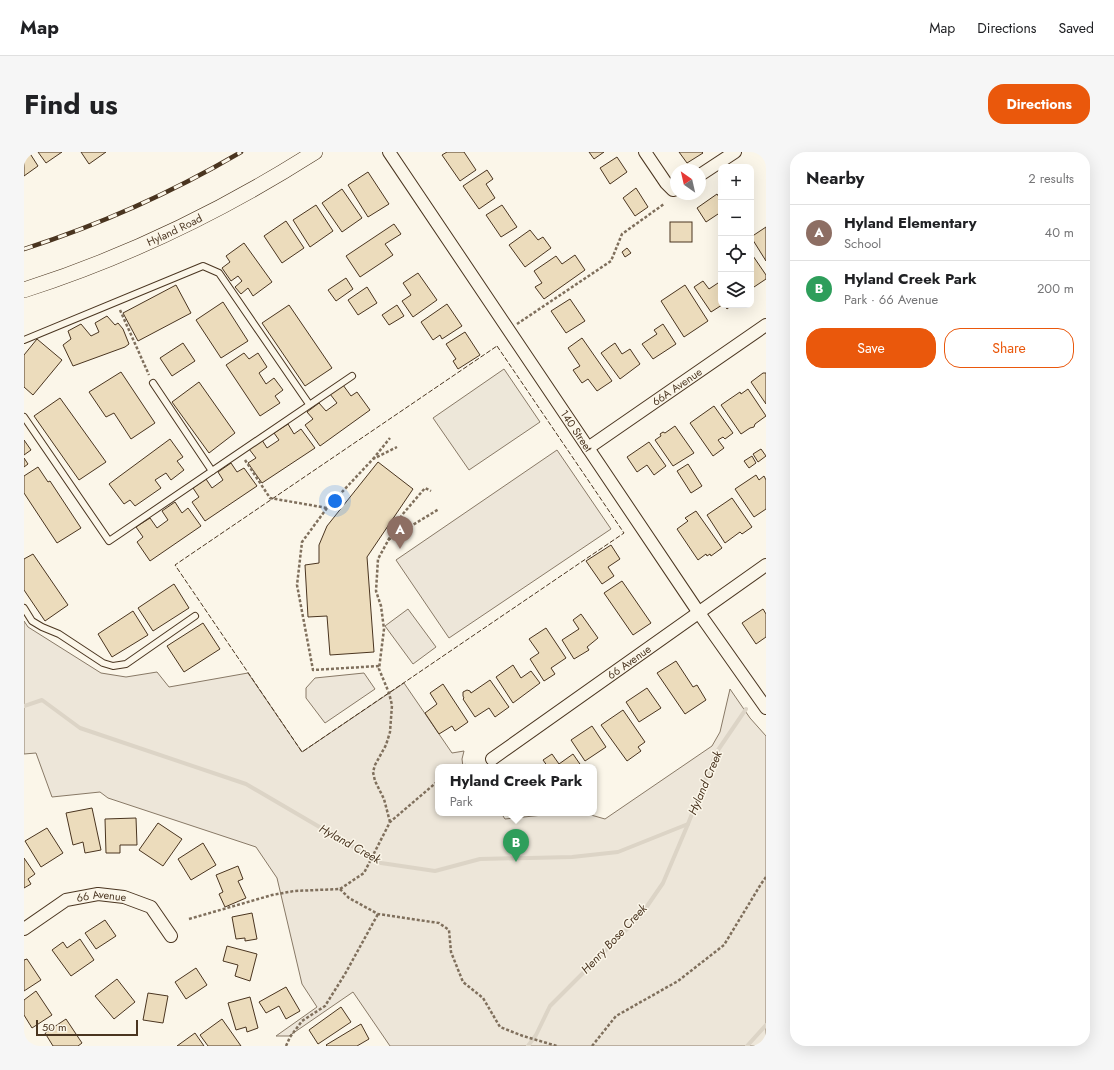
<!DOCTYPE html>
<html lang="en">
<head>
<meta charset="utf-8">
<style>
	body { margin:0; font-family:Jost,sans-serif; background:#f6f6f6; color:#202124 }
	.controls { position:absolute; right:12px; top:12px; display:grid; overflow:hidden; border-radius:8px; box-shadow:0 4px 16px #0002 }
	.controls button { width:36px; height:36px; display:grid; place-items:center; padding:0; border:0; border-bottom:1px solid #e0e0e0; background:#fff; color:#202124; font:20px sans-serif }
	.compass { position:absolute; left:646px; top:12px; width:36px; height:36px; border-radius:50%; background:#fff; box-shadow:0 4px 16px #0002; rotate:326deg }
	.scale { position:absolute; left:12px; bottom:10px; width:102px; box-sizing:border-box; padding-left:4px; border:2px solid #4a3520; border-top:0; font-size:11px; line-height:14px; white-space:nowrap; color:#4a3520; -webkit-text-stroke:3px #fbf6e9; paint-order:stroke }
	.you { position:absolute; left:311px; top:349px; width:14px; height:14px; margin:-10px; border:3px solid #fff; border-radius:50%; background:#1a73e8; box-shadow:0 0 0 6px #1a73e833 }
	.badge { display:grid; place-items:center; width:26px; height:26px; border-radius:50%; background:#ea580c; color:#fff; font-size:13px; font-weight:700 }
	.pin { position:absolute; translate:-50% -33px; filter:drop-shadow(0 1px 2px #0008) }
	.pin::after { content:''; position:absolute; top:21px; width:14px; height:12px; background:inherit; clip-path:polygon(0 0,100% 0,50% 100%) }
	.popup { position:absolute; left:411px; top:612px; width:162px; height:52px; box-sizing:border-box; display:grid; place-content:center; border-radius:8px; background:#fff; filter:drop-shadow(0 1px 3px #0005); font-size:13px; white-space:nowrap; color:#757577 }
	.popup b { font-size:15px; color:#202124 }
	.popup::after { content:''; position:absolute; left:50%; top:100%; margin-left:-8px; border:8px solid transparent; border-top-color:#fff }
	.list { margin:0; padding:0; list-style:none }
	h2 { display:flex; justify-content:space-between; align-items:center; height:52px; margin:0; padding:0 16px; font-size:17px }
	h2 small { font-size:13px; font-weight:400; color:#757577 }
	.list li { display:grid; grid-template-columns:26px 1fr auto; gap:12px; align-items:center; box-sizing:border-box; height:56px; padding:0 16px; border-top:1px solid #e0e0e0 }
	.list b { display:block; font-size:15px; white-space:nowrap }
	.list p { margin:0; font-size:13px; white-space:nowrap; color:#757577 }
	.list em { font-size:13px; font-style:normal; color:#757577 }
	.actions { display:flex; gap:8px; padding:12px 16px }
	.actions a { flex:1; padding:9px 0; border:1px solid #ea580c; border-radius:16px; text-align:center; font-size:14px; color:#ea580c }
	.actions .main { background:#ea580c; color:#fff }
	.icon { flex:none; width:22px; height:22px; fill:none; stroke:currentColor; stroke-width:2; stroke-linecap:round; stroke-linejoin:round }
	.map { position:relative; flex:none; width:742px; height:894px; overflow:hidden; border-radius:16px }
	header { display:flex; align-items:center; gap:24px; box-sizing:border-box; height:56px; padding:0 20px; background:#fff; border-bottom:1px solid #e0e0e0 }
	header strong { font-size:19px }
	nav { display:flex; gap:22px; margin-inline-start:auto; font-size:14px }
	.intro { display:flex; align-items:center; justify-content:space-between; box-sizing:border-box; height:96px; padding:0 24px }
	h1 { margin:0; font-size:28px }
	.button { padding:10px 18px; border-radius:16px; background:#ea580c; color:#fff; font-size:14px; font-weight:700 }
	main { display:flex; gap:24px; padding:0 24px }
	aside { flex:1; background:#fff; border-radius:16px; box-shadow:0 4px 16px #0002 }
	.map>svg:first-child { display:block }
</style>
</head>
<body>
<header>
<strong>Map</strong>
<nav><a>Map</a><a>Directions</a><a>Saved</a></nav>
</header>
<div class="intro"><h1>Find us</h1><a class="button">Directions</a></div>
<main>
<div class="map">
<svg width="742" height="894" viewBox="0 0 742 894">
	<rect width="100%" height="100%" fill="#fbf6e9"/>
	<g fill="#ede6d9" stroke="#887966">
		<path d="M533,298L587,377L425,486L372,408Z"/>
		<path d="M384,457L412,495L389,512L361,474Z"/>
		<path d="M0,469L4,475L77,521L102,525L133,520L145,535L224,521L278,600L380,531L428,601L440,599L438,607L439,615H414V661H477L481,667L538,661H560L581,667L688,594L696,580L706,537L726,566L742,584V894H366L329,840L265,884H252L293,855L278,832L253,726L232,695L84,646L76,640L28,645L12,601L0,602Z"/>
		<path d="M340,521L351,537L301,571L282,546V536L291,526Z"/>
	</g>
	<path fill="#ede7d9" stroke="#887966" d="M480,217L516,270L445,318L409,266Z"/>
	<g fill="none" stroke-linecap="round" stroke-linejoin="round">
		<g stroke="#dcd4c6" stroke-width="4">
			<path d="M0,554L18,548L56,576L222,632L357,711L411,719L456,707L548,705L594,700L664,672L692,601L722,557"/>
			<path d="M504,894L512,883L526,854L617,763L639,731L664,672"/>
			<path d="M723,894L742,873"/>
		</g>
	</g>
	<g fill="#ecdcbc" stroke="#4a3520">
		<path d="M0,0H5L14,14L0,24Z"/>
		<path d="M14,0H38L22,11Z"/>
		<path d="M57,0H82L65,12Z"/>
		<path d="M423,0H440L452,18L436,29L418,3Z"/>
		<path d="M565,0H580L570,7Z"/>
		<path d="M655,0H678L679,1L663,11Z"/>
		<path d="M593,5L603,20L586,32L576,16Z"/>
		<path d="M463,18L469,27L462,32L471,46L455,57L439,34Z"/>
		<path d="M344,20L365,52L344,65L324,33Z"/>
		<path d="M612,36L624,55L611,64L599,46Z"/>
		<path d="M318,37L338,66L318,80L298,51Z"/>
		<path d="M693,42L697,48V66L694,62L682,70L673,56Z"/>
		<path d="M292,53L309,79L286,95L269,68Z"/>
		<path d="M478,53L493,75L477,85L462,63Z"/>
		<path d="M262,69L280,96L258,111L240,84Z"/>
		<rect x="646" y="70" width="22" height="20"/>
		<path d="M370,72L377,82L361,92L369,103L336,125L322,104Z"/>
		<path d="M742,75V109L727,85Z"/>
		<path d="M506,78L514,88L519,85L527,96L501,115L485,93Z"/>
		<path d="M220,91L248,130L229,144L224,136L217,142L211,135L218,129L214,124L207,129L198,116L206,110L202,104Z"/>
		<path d="M603,96L607,101L601,105L598,100Z"/>
		<path d="M727,101L742,123V127L727,137Z"/>
		<path d="M551,103L561,118L520,147L511,135L518,131L510,119L532,104L538,112Z"/>
		<path d="M394,121L413,148L389,165L378,149L387,143L379,131Z"/>
		<path d="M322,126L329,137L312,149L304,138Z"/>
		<path d="M679,129L685,137L697,129V153H698L687,160L670,135Z"/>
		<path d="M152,133L167,161L114,189L99,161Z"/>
		<path d="M661,133L684,169L660,185L637,149Z"/>
		<path d="M343,135L353,151L334,163L324,148Z"/>
		<path d="M546,147L561,169L542,181L527,159Z"/>
		<path d="M199,150L224,189L197,206L172,168Z"/>
		<path d="M423,152L438,174L418,187L416,183L409,188L397,170Z"/>
		<path d="M265,153L308,216L281,234L238,171Z"/>
		<path d="M373,153L380,164L365,173L358,163Z"/>
		<path d="M700,153H708L703,157Z"/>
		<path d="M83,164L91,173L94,171L99,177L105,192L101,195L49,214L39,193L47,187L44,179L57,172L67,184L75,180L71,171Z"/>
		<path d="M639,172L652,192L629,207L618,192L633,182L630,178Z"/>
		<path d="M441,180L456,203L434,217L429,209L432,207L422,192Z"/>
		<path d="M558,186L588,229L573,239L564,227L558,231L549,218L556,214L544,196Z"/>
		<path d="M13,187L38,208L9,243L0,235V203Z"/>
		<path d="M159,191L171,209L148,224L136,206Z"/>
		<path d="M591,191L598,202L606,197L616,212L596,227L577,201Z"/>
		<path d="M220,201L225,207L234,201L243,215L235,221L242,232L250,226L259,238L251,244L256,251L236,264L202,213Z"/>
		<path d="M97,220L131,271L107,287L90,261L82,265L65,240Z"/>
		<path d="M739,221H742V252L727,230Z"/>
		<path d="M175,230L211,281L185,301L148,250Z"/>
		<path d="M319,233L327,244L333,240L346,258L296,294L281,273L289,267L283,260L295,251L302,259L313,251L306,242Z"/>
		<path d="M724,237L742,264L731,272L730,275L726,276L717,282L697,253L716,240L717,242Z"/>
		<path d="M36,246L82,310L55,328L10,264Z"/>
		<path d="M690,254L709,281L701,287L699,285L694,288L700,296L689,304L666,271Z"/>
		<path d="M264,272L270,282L277,277L291,296L238,331L224,311L232,306L225,297L238,288L243,296L255,288L250,281Z"/>
		<path d="M651,274L670,301L649,314L631,288L637,284L636,282L639,280L641,281Z"/>
		<path d="M146,287L159,305L153,309L160,318L147,328L142,321L131,328L137,336L111,354L106,348L100,352L85,332Z"/>
		<path d="M0,288L7,298L0,303Z"/>
		<path d="M625,290L642,314L630,323L623,313L613,320L603,305Z"/>
		<path d="M737,297L742,304L734,310L729,302Z"/>
		<path d="M728,304L732,311L725,316L720,309Z"/>
		<path d="M0,306L4,312L0,315Z"/>
		<path d="M354,310L389,337L343,405L350,500L306,503L303,464L284,465L281,413L295,411V393L303,374Z"/>
		<path d="M207,311L213,320L220,316L233,334L181,369L168,350L175,345L169,336L182,327L188,336L199,328L194,320Z"/>
		<path d="M664,312L678,334L667,341L653,319Z"/>
		<path d="M14,315L24,330L26,329L57,376L33,391L0,341V324Z"/>
		<path d="M732,323L735,328L740,324L742,328V357L730,365L711,337Z"/>
		<path d="M708,346L728,375L718,382L716,380L701,391L683,363Z"/>
		<path d="M151,350L158,361L164,356L177,374L126,409L113,390L119,385L112,375L126,366L133,376L144,368L138,359Z"/>
		<path d="M672,359L698,396L687,404L686,402L683,404L682,402L674,408L653,377L664,369L661,366Z"/>
		<path d="M587,393L596,407L584,415L590,424L578,432L562,409Z"/>
		<path d="M9,402L44,453L21,469L0,438V407Z"/>
		<path d="M598,429L627,471L609,483L580,441Z"/>
		<path d="M150,432L165,456L129,479L114,456Z"/>
		<path d="M739,457L742,462V485L732,492L718,471Z"/>
		<path d="M109,459L124,483L88,505L74,482Z"/>
		<path d="M557,462L574,486L563,495L565,498L550,507L538,488L555,477L549,468Z"/>
		<path d="M179,471L196,497L160,520L143,494Z"/>
		<path d="M522,476L542,506L527,516L531,522L520,529L506,507L515,501L505,487Z"/>
		<path d="M652,509L669,535L673,533L682,548L661,562L633,521Z"/>
		<path d="M489,513L497,526L507,519L516,531L489,551L472,525Z"/>
		<path d="M466,528L485,555L471,565L465,556L451,565L439,547L440,546L439,544V540L443,538L446,539L447,541Z"/>
		<path d="M419,532L444,570L431,579L428,574L415,582L401,561L413,552L406,541Z"/>
		<path d="M623,536L637,556L615,570L602,550Z"/>
		<path d="M599,558L621,590L614,595L617,599L603,609L577,573Z"/>
		<path d="M568,574L582,595L561,609L547,588Z"/>
		<path d="M528,602L535,612L549,602L558,615H524L519,608Z"/>
		<path d="M68,656L77,698L61,701L59,690L49,693L42,661Z"/>
		<path d="M112,666L113,693H96V701H82L81,667Z"/>
		<path d="M134,671L158,687L139,714L115,698Z"/>
		<path d="M23,676L39,701L17,715L1,689Z"/>
		<path d="M179,691L192,713L167,728L154,707Z"/>
		<path d="M0,706L11,722L4,727L7,732L0,736Z"/>
		<path d="M214,714L219,727L214,729L222,746L201,755L195,742L199,740L192,723Z"/>
		<path d="M228,761L233,787L221,789V786L212,787L208,765Z"/>
		<path d="M81,768L92,784L72,797L61,781Z"/>
		<path d="M56,787L70,808L47,824L28,798L39,790L43,796Z"/>
		<path d="M203,794L233,802L226,829L211,824L214,813L199,809Z"/>
		<path d="M3,807L17,828L0,839V808Z"/>
		<path d="M172,816L183,833L162,847L151,830Z"/>
		<path d="M93,827L111,850L90,867L71,844Z"/>
		<path d="M262,835L276,859L262,867L255,854L242,861L235,850Z"/>
		<path d="M12,839L28,863L8,876L0,863V848Z"/>
		<path d="M124,841L144,844L139,871L119,868Z"/>
		<path d="M226,845L234,876L223,880L222,875L212,878L204,851Z"/>
		<path d="M317,855L327,870L294,892L285,878Z"/>
		<path d="M42,867L58,891L54,894H29L21,881Z"/>
		<path d="M198,867L217,894H184L176,883Z"/>
		<path d="M337,872L345,887L333,894H303L302,893Z"/>
		<path d="M171,881L180,894H153Z"/>
	</g>
	<g fill="none" stroke-linecap="round" stroke-linejoin="round">
		<g stroke="#4a3520" stroke-width="8">
			<g id="service">
				<path d="M0,188L179,114L195,121L285,252"/>
				<path d="M129,231L188,319"/>
				<path d="M0,265L85,389L328,224"/>
				<path d="M0,456L8,469L18,475L35,482L79,511L89,514L102,512L171,464"/>
			</g>
		</g>
		<g stroke="#4a3520" stroke-width="14">
			<g id="minor">
				<path id="s1" d="M365,0L675,461L742,556"/>
				<path d="M621,0L642,31L649,38L652,37"/>
				<path d="M676,23L711,0"/>
				<path id="s2" d="M564,296L742,173"/>
				<path id="s3" d="M468,607L742,413"/>
				<path id="s4" d="M0,777L42,748L74,742L100,745L127,755L147,784"/>
			</g>
		</g>
		<g stroke="#4a3520" stroke-width="16">
			<g id="tertiary">
				<path id="s5" d="M0,138C103,105 200,58 291,0"/>
			</g>
		</g>
		<g stroke="#7f6f5c" stroke-width="2.5" stroke-dasharray="3 2" stroke-linecap="butt">
			<path d="M96,158L125,223"/>
			<path d="M493,172L587,109L598,82L640,52"/>
			<path d="M349,307L366,286"/>
			<path d="M221,308L246,346L303,356L349,307L373,295"/>
			<path d="M303,356L278,390L273,433L289,518L355,514"/>
			<path d="M364,388L415,357"/>
			<path d="M434,615L442,613"/>
			<path d="M366,670L360,647L351,629L349,620L351,613L362,593L366,580L368,553L365,541L355,517L360,477L357,454L352,439L354,407L378,363L401,336L407,339"/>
			<path d="M316,737L325,746L354,762L415,771L425,778L427,800L439,830L459,846L476,875L499,884L533,894"/>
			<path d="M165,767L248,743L270,739L316,737L340,721L366,670L414,629"/>
			<path d="M262,894L266,885L278,869L301,854L321,822L354,762"/>
			<path d="M568,894L592,864L654,829L700,793L737,732L742,725"/>
		</g>
		<use href="#service" stroke="#fbf6e9" stroke-width="6"/>
		<use href="#minor" stroke="#fbf6e9" stroke-width="12"/>
		<use href="#tertiary" stroke="#fbf6e9" stroke-width="15"/>
		<g stroke="#4a3520" stroke-width="4.5">
			<path id="rail" d="M0,97C75,73 149,40 217,0"/>
		</g>
		<use href="#rail" stroke="#fbf6e9" stroke-width="3" stroke-dasharray="9" stroke-linecap="butt"/>
		<path stroke="#4a3520" stroke-width="1" stroke-dasharray="5 2" stroke-linecap="butt" d="M473,194L600,381L278,600L151,413Z"/>
	</g>
	<g text-anchor="middle" stroke-width="3" stroke-linejoin="round" paint-order="stroke">
		<g font-size="11" fill="#4a3520" stroke="#fbf6e9">
			<text dy="4" stroke="none"><textPath href="#s5" startOffset="162">Hyland Road</textPath></text>
			<text dy="4" stroke="none"><textPath href="#s2" startOffset="108">66A Avenue</textPath></text>
			<text dy="4" stroke="none"><textPath href="#s1" startOffset="336">140 Street</textPath></text>
			<text dy="4" stroke="none"><textPath href="#s3" startOffset="168">66 Avenue</textPath></text>
			<text dy="4" stroke="none"><textPath href="#s4" startOffset="87">66 Avenue</textPath></text>
		</g>
		<g font-size="12" font-style="italic" fill="#4a3520" stroke="#fbf6e9">
			<text transform="translate(681 631) rotate(-67)" y="4">Hyland Creek</text>
			<text transform="translate(326 692) rotate(29)" y="4">Hyland Creek</text>
			<text transform="translate(590 787) rotate(-47)" y="4">Henry Bose Creek</text>
		</g>
	</g>
</svg>
<div class="controls">
<button>+</button>
<button>−</button>
<button><svg class="icon" aria-label="locate" viewBox="0 0 24 24"><circle cx="12" cy="12" r="6"/><path d="M12 2v4M12 18v4M2 12h4M18 12h4"/></svg></button>
<button><svg class="icon" aria-label="layers" viewBox="0 0 24 24"><path d="M12 4l9 5-9 5-9-5zM3 14l9 5 9-5"/></svg></button>
</div>
<svg class="compass" viewBox="-18 -18 36 36"><path d="M0-13l5 13h-10z" fill="#e53935"/><path d="M0 13l5-13h-10z" fill="#757577"/></svg>
<div class="scale">50 m</div>
<div class="you"></div>
<div class="pin badge" style="left:376px;top:397px;background:#8d6e63">A</div>
<div class="pin badge" style="left:492px;top:710px;background:#2e9e5b">B</div>
<div class="popup"><b>Hyland Creek Park</b>Park</div>
</div>
<aside>
<h2>Nearby<small>2 results</small></h2>
<ul class="list">
<li><span class="badge" style="background:#8d6e63">A</span><div><b>Hyland Elementary</b><p>School</p></div><em>40 m</em></li>
<li><span class="badge" style="background:#2e9e5b">B</span><div><b>Hyland Creek Park</b><p>Park · 66 Avenue</p></div><em>200 m</em></li>
</ul>
<div class="actions"><a class="main">Save</a><a>Share</a></div>
</aside>
</main>
</body>
</html>
